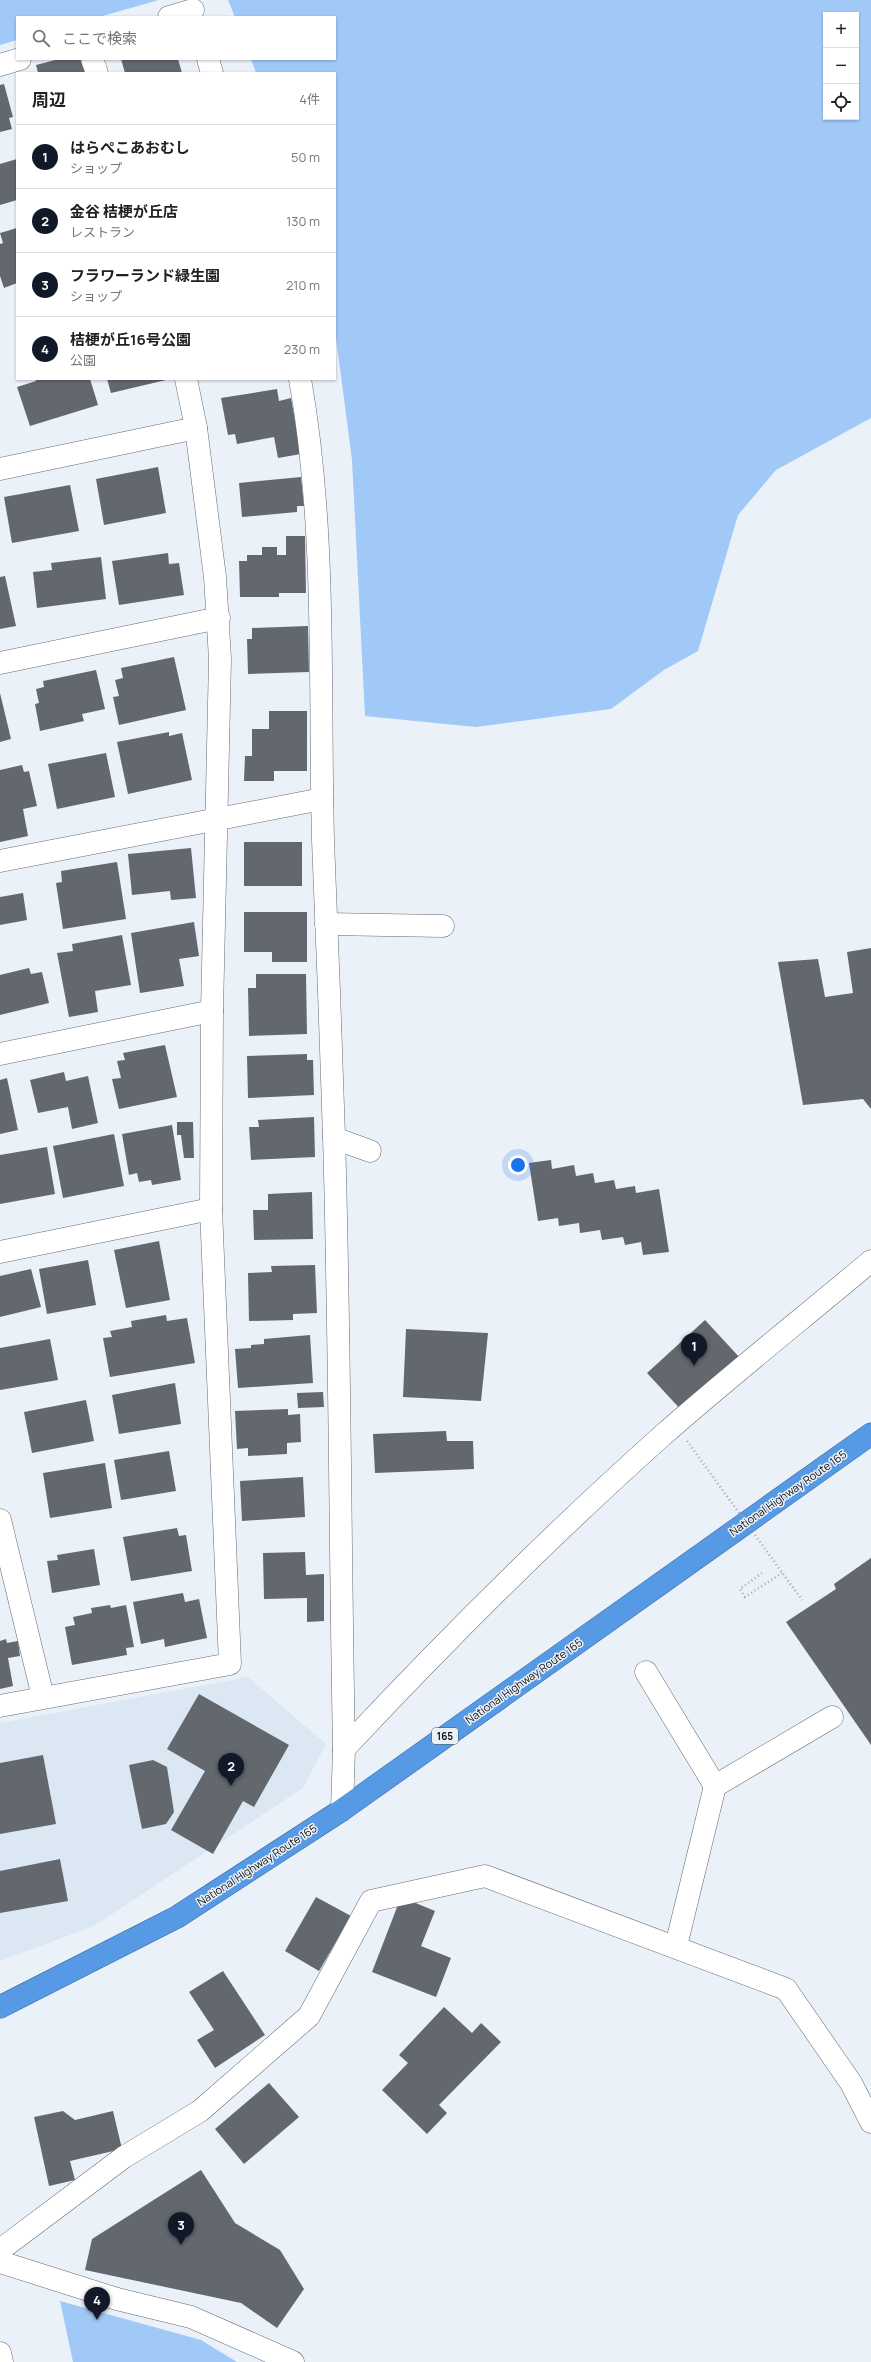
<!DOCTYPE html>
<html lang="ja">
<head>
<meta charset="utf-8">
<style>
	body { margin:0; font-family:Manrope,"Noto Sans JP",sans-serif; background:#f6f6f6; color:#202124 }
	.controls { position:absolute; right:12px; top:12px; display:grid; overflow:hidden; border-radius:0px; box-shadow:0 1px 3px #0004 }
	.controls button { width:36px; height:36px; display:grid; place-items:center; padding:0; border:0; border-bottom:1px solid #e0e0e0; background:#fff; color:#202124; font:20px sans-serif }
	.you { position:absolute; left:518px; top:1165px; width:14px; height:14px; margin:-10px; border:3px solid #fff; border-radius:50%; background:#1a73e8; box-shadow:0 0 0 6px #1a73e833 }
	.badge { display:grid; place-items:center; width:26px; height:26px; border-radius:50%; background:#111827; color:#fff; font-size:13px; font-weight:700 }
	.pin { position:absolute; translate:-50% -33px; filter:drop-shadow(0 1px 2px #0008) }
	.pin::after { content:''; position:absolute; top:21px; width:14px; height:12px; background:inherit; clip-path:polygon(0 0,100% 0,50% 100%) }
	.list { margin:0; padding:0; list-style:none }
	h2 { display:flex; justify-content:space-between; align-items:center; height:52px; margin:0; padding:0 16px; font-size:17px }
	h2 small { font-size:13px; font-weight:400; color:#757577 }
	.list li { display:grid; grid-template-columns:26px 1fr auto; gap:12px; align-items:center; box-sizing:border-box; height:64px; padding:0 16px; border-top:1px solid #e0e0e0 }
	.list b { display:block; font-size:15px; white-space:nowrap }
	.list p { margin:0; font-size:13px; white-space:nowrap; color:#757577 }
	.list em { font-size:13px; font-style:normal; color:#757577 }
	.icon { flex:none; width:22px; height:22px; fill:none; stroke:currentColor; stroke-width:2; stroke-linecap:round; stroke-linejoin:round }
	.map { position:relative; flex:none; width:871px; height:2362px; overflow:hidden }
	.search { position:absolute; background:#fff; box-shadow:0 1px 3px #0004; left:16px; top:16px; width:320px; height:44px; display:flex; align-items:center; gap:10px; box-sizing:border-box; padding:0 14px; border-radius:0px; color:#757577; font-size:15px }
	.panel { position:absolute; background:#fff; box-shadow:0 1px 3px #0004; left:16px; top:72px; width:320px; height:308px; border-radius:0px }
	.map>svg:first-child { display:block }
</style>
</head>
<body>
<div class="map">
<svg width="871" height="2362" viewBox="0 0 871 2362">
	<rect width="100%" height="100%" fill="#ebf1f8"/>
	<path fill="#dbe7f3" d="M248,1677L326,1744L303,1788L94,1926L0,1961V1723Z"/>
	<g fill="#a1c9f8" fill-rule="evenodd">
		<path d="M0,0H159L99,17H17V40L0,45Z"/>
		<path d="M228,0H871V418L776,470L738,515L698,651L664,670L611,709L476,727L365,716L352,460L335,330V73H256L251,59H335V17H235ZM826,15H856V117H826Z"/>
		<path d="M60,2301L201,2340L237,2362H73Z"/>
	</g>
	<g fill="#63686e">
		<path d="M59,59H81L85,73H38L36,65Z"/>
		<path d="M121,59H178L182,73H125Z"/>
		<path d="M4,84L13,117L9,118L12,129L0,132V85Z"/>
		<path d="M17,159V200L0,205V164Z"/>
		<path d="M17,228V283L4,288L0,276V244L3,243L0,233Z"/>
		<path d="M35,379H90L98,405L30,426L17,387L36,381Z"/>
		<path d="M107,379H165L166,380L111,393Z"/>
		<path d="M277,389L279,401L291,398L301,454L278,458L274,437L237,444L235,434L228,435L221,398Z"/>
		<path d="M158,467L166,513L104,525L96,479Z"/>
		<path d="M301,477L304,506H297V512L242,517L239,483Z"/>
		<path d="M70,485L79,531L12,543L4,497Z"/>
		<path d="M286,536H305L306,593H279V597H240L239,561H247V555H262V547H277V555H286Z"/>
		<path d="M168,553L169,564L179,563L184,595L119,605L112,561Z"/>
		<path d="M101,557L106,599L37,608L33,572L52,570L51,563Z"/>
		<path d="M5,576L16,626L0,629V577Z"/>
		<path d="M308,626L309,672L248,674L247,639H252V628Z"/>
		<path d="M174,657L186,710L119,725L113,697L119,696L115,680L123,678L121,668Z"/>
		<path d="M96,670L105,709L82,714L84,721L40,731L35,704L39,703L36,689L44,687L43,681Z"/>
		<path d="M0,693L11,739L0,742Z"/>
		<path d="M269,711H307V771H274V781H244L245,756H252V729H269Z"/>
		<path d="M169,732V736L182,733L192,780L128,794L117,742Z"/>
		<path d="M106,753L115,797L57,809L48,764Z"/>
		<path d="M22,765L24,772L29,771L37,806L23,809L28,836L0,842V770Z"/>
		<rect x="244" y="842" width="58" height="44"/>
		<path d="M191,848L196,898L171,900L170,891L132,895L128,854Z"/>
		<path d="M117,862L126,919L63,929L56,883L62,882L61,871Z"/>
		<path d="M23,893L27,920L0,925V897Z"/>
		<path d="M244,912H307V962H272V952H244Z"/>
		<path d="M194,922L199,956L179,959L184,986L140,993L131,933Z"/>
		<path d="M122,935L131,985L95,991L98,1012L69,1017L57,953L73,951L72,944Z"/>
		<path d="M871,948V1109L863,1099L803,1105L778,962L818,959L825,997L853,993L847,952Z"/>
		<path d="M29,968L31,974L42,972L49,1003L0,1015V975Z"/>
		<path d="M256,974H306L307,1034L249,1036L248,988H256Z"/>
		<path d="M165,1045L177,1097L119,1109L112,1079L121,1078L117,1061L125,1060L123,1053Z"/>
		<path d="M307,1054V1060H313L314,1095L248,1098L247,1056Z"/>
		<path d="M64,1072L66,1081L88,1076L98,1123L72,1129L68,1107L38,1113L30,1080Z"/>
		<path d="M7,1078L18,1130L0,1134V1080Z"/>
		<path d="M314,1117L315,1157L251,1160L249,1127H259L258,1120Z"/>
		<path d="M177,1122H193L194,1158H184L181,1135H177Z"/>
		<path d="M172,1125L181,1180L152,1185L151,1180L139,1182L137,1173L129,1175L122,1134Z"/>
		<path d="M114,1134L124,1186L63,1198L53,1146Z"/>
		<path d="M47,1147L55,1194L0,1204V1155Z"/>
		<path d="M551,1160L552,1169L574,1165L576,1176L593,1173L595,1183L614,1180L616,1189L635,1186L636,1193L659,1189L669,1252L643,1255L641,1242L625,1245L623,1237L602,1240L600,1230L580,1233L579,1223L559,1226L558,1218L538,1221L529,1163Z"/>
		<path d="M312,1192L313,1239L254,1240L253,1210H268V1194Z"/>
		<path d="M159,1241L170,1300L126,1308L114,1250Z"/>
		<path d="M88,1260L96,1305L47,1314L39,1269Z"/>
		<path d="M315,1265L317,1313L293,1314V1320L249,1321L248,1273L272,1272L271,1266Z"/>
		<path d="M31,1269L41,1307L0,1317V1276Z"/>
		<path d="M166,1315L167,1321L187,1318L195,1363L110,1377L103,1338L112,1337L110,1331L132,1327L131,1321Z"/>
		<path d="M705,1320L741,1359L683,1412L647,1373Z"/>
		<path d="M406,1329L488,1333L481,1401L403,1397Z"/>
		<path d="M310,1335L313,1383L238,1388L235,1349L251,1348V1345L264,1344V1339Z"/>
		<path d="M50,1339L58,1380L0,1390V1348Z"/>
		<path d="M175,1383L181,1424L119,1434L112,1395Z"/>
		<path d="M323,1392L324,1407L298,1408L297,1393Z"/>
		<path d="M86,1400L94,1441L32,1453L24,1412Z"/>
		<path d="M288,1409V1415L300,1414L301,1442L287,1443V1454L248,1456V1448L237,1449L235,1411Z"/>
		<path d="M446,1431L447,1441H473L474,1469L375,1473L373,1434Z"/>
		<path d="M169,1451L176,1491L121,1500L114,1460Z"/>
		<path d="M105,1463L112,1508L50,1518L43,1473Z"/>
		<path d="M303,1477L305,1517L242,1521L240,1481Z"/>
		<path d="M177,1528L179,1536L186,1535L192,1571L131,1581L123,1537Z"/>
		<path d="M94,1549L100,1585L52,1593L47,1561L58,1560L57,1555Z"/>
		<path d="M305,1552L306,1575L324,1574V1621L307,1622V1598L264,1599L263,1553Z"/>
		<path d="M871,1558V1745L786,1622L836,1589L834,1584Z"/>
		<path d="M183,1593L185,1602L199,1599L207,1638L165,1647L164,1639L141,1644L133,1602Z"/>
		<path d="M110,1605L111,1608L126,1605L134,1647L126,1648L127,1655L72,1665L65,1627L75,1625L73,1617L92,1613L91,1608Z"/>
		<path d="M6,1639L7,1643L18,1641L20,1656L8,1658L13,1686L0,1689V1641Z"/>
		<path d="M199,1694L289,1745L254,1807L243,1801L213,1854L171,1830L205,1771L167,1749Z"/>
		<path d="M43,1755L56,1824L0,1834V1763Z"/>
		<path d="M153,1760L167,1767L174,1812L166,1824L142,1829L129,1765Z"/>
		<path d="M60,1859L68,1901L0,1913V1871Z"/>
		<path d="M316,1897L351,1916L319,1971L285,1951Z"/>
		<path d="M401,1897L435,1911L421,1946L451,1958L436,1997L372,1972Z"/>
		<path d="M223,1971L265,2035L215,2068L197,2040L214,2030L189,1992Z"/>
		<path d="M444,2007L472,2033L481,2023L501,2042L439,2105L447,2113L427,2134L382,2090L408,2063L399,2055Z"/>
		<path d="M269,2083L299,2117L244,2164L215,2129Z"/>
		<path d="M63,2111L75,2120L113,2111L122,2149L70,2161L75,2180L49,2186L34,2117Z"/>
		<path d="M201,2170L235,2223L280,2250L304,2289L277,2328L241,2303L85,2270L92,2239Z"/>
	</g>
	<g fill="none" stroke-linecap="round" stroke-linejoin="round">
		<g stroke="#666b71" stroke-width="23">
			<g id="minor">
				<path d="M169,17L193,10"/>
				<path d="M92,59L97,73"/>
				<path d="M208,59L212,73"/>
				<path d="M0,65L20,59"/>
				<path d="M300,379C327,531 319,687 323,840C327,939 331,1037 334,1136C340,1340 340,1545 344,1749L342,1810"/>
				<path d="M0,469L196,428"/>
				<path d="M0,663L219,618"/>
				<path d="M0,861L322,799"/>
				<path d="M326,924L443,926"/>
				<path d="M0,1054L212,1011"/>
				<path d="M334,1138L370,1151"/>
				<path d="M0,1252L211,1209"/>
				<path d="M0,1520L43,1697"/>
				<path d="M646,1672L715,1786"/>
				<path d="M0,1706L230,1664L211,1209L212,1011L220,659L215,577L196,428L186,379"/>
				<path d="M344,1749C446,1640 551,1535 663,1435C731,1375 802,1319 871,1261"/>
				<path d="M676,1946L715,1786L832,1717"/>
				<path d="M0,2250L124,2157L200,2111L309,2016L371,1901L485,1876L786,1989L851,2083L871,2122"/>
				<path d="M0,2262L117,2299L191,2317L293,2362"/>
				<path d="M0,2353L2,2362"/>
			</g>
		</g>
		<g stroke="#3d699a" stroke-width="23">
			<path id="highway" d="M0,2007L177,1917L342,1810L871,1434"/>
		</g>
		<path stroke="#a2a7ac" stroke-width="2.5" stroke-dasharray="1 3" stroke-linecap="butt" d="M762,1573L740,1589L745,1597L782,1573"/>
		<use href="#minor" stroke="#fff" stroke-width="22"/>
		<use href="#highway" stroke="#5699e4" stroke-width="22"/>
		<path stroke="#a2a7ac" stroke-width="2.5" stroke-dasharray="1 3" stroke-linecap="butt" d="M687,1441L802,1600"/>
	</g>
	<g text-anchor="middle" stroke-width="3" stroke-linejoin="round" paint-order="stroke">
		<rect fill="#ebf1f8" stroke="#505457" stroke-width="1" x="432" y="1728" width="26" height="16" rx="3"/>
		<g font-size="10" font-weight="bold" fill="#0e1012">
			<text x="445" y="1740">165</text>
		</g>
		<g font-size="11" fill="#0e1012" stroke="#ebf1f8">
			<text transform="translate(788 1493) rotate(-35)" y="4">National Highway Route 165</text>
			<text transform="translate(524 1681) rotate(-35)" y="4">National Highway Route 165</text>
			<text transform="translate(257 1865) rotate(-33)" y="4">National Highway Route 165</text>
		</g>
	</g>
</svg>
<div class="controls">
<button>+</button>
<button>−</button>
<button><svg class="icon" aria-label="locate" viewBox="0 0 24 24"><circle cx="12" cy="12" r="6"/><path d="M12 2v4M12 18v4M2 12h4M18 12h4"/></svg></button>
</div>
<div class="you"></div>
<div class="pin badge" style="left:694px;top:1366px">1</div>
<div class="pin badge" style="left:231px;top:1786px">2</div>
<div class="pin badge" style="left:181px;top:2245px">3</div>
<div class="pin badge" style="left:97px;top:2320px">4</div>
<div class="search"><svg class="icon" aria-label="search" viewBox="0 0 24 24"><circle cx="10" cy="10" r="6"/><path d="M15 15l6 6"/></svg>ここで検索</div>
<section class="panel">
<h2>周辺<small>4件</small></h2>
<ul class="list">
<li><span class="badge">1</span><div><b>はらぺこあおむし</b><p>ショップ</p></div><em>50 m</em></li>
<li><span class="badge">2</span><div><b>金谷 桔梗が丘店</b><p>レストラン</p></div><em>130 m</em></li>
<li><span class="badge">3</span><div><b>フラワーランド緑生園</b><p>ショップ</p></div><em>210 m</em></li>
<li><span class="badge">4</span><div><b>桔梗が丘16号公園</b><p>公園</p></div><em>230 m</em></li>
</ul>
</section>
</div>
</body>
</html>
